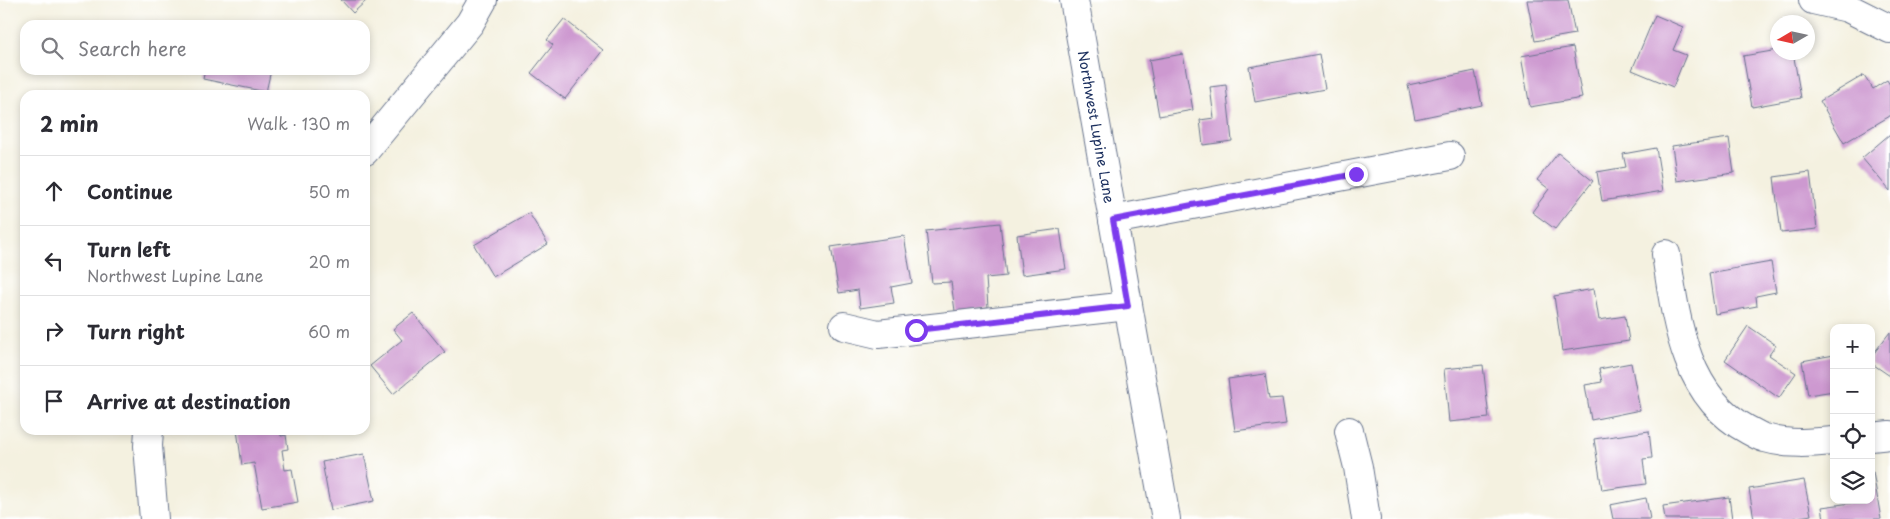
<!DOCTYPE html>
<html lang="en">
<head>
<meta charset="utf-8">
<style>
	body { margin:0; font-family:"Playpen Sans",sans-serif; background:#f7f7f7; color:#2b2b33 }
	.controls { position:absolute; right:15px; bottom:15px; display:grid; overflow:hidden; border-radius:10px; box-shadow:0 2px 8px #0003 }
	.controls button { width:45px; height:45px; display:grid; place-items:center; padding:0; border:0; border-bottom:1px solid #e1e1e2; background:#fff; color:#2b2b33; font:25px sans-serif }
	.compass { position:absolute; left:1770px; top:15px; width:45px; height:45px; border-radius:50%; background:#fff; box-shadow:0 2px 8px #0003; rotate:261deg }
	.stop { position:absolute; width:15px; height:15px; margin:-11px; border:4px solid #7c3aed; border-radius:50%; background:#fff }
	.stop.end { background:#7c3aed; border-color:#fff; box-shadow:0 1px 5px #0008 }
	.list { margin:0; padding:0; list-style:none }
	h2 { display:flex; justify-content:space-between; align-items:center; height:65px; margin:0; padding:0 20px; font-size:21px }
	h2 small { font-size:16px; font-weight:400; color:#7c7c81 }
	.list li { display:grid; grid-template-columns:32px 1fr auto; gap:15px; align-items:center; box-sizing:border-box; height:70px; padding:0 20px; border-top:1px solid #e1e1e2 }
	.list b { display:block; font-size:19px; white-space:nowrap }
	.list p { margin:0; font-size:16px; white-space:nowrap; color:#7c7c81 }
	.list em { font-size:16px; font-style:normal; color:#7c7c81 }
	.icon { flex:none; width:28px; height:28px; fill:none; stroke:currentColor; stroke-width:2; stroke-linecap:round; stroke-linejoin:round }
	.map { position:relative; flex:none; width:1890px; height:519px; overflow:hidden }
	.search { position:absolute; background:#fff; box-shadow:0 2px 8px #0003; left:20px; top:20px; width:350px; height:55px; display:flex; align-items:center; gap:12px; box-sizing:border-box; padding:0 18px; border-radius:15px; color:#7c7c81; font-size:19px }
	.panel { position:absolute; background:#fff; box-shadow:0 2px 8px #0003; left:20px; top:90px; width:350px; height:345px; border-radius:15px }
	.map>svg:first-child { display:block }
</style>
</head>
<body>
<div class="map">
<svg width="1890" height="519" viewBox="0 0 1890 519">
	<rect width="100%" height="100%" fill="#fff"/>
	<filter id="ink" filterUnits="userSpaceOnUse"><feTurbulence type="fractalNoise" baseFrequency=".02" numOctaves="2"/><feDisplacementMap in="SourceGraphic" scale="10" xChannelSelector="R" yChannelSelector="G"/><feConvolveMatrix kernelMatrix="1 2 1 2 8 2 1 2 1" color-interpolation-filters="sRGB"/></filter>
	<filter id="wash" filterUnits="userSpaceOnUse"><feTurbulence type="fractalNoise" baseFrequency=".0096" numOctaves="4" result="noise"/><feDisplacementMap in="SourceGraphic" scale="20" xChannelSelector="R" yChannelSelector="G"/><feGaussianBlur stdDeviation="1.12" result="paint"/><feColorMatrix in="noise" values="0 0 0 0 0 0 0 0 0 0 0 0 0 0 0 0 0 1.4 0 .05"/><feComposite in="paint" operator="in"/></filter>
	<g filter="url(#wash)">
		<rect width="100%" height="100%" fill="#f4f1e0"/>
		<g id="blocks">
			<g fill="#cd99d0">
				<path d="M341,0H367L353,13Z"/>
				<path d="M1527,0H1568L1575,34L1535,41Z"/>
				<path d="M1655,15L1683,27L1673,50L1686,55L1673,87L1632,70Z"/>
				<path d="M564,19L603,50L565,99L531,73L553,45L547,40Z"/>
				<path d="M1573,47L1582,98L1530,107L1521,56Z"/>
				<path d="M1778,50V52H1793L1801,98L1752,107L1743,56Z"/>
				<path d="M1183,54L1193,110L1159,116L1149,60Z"/>
				<path d="M1319,54L1325,89L1255,102L1249,67Z"/>
				<path d="M205,70H271L266,92L203,79Z"/>
				<path d="M1475,71L1482,105L1415,119L1408,85Z"/>
				<path d="M1864,75L1873,89L1887,80L1890,85V116L1844,143L1820,101Z"/>
				<path d="M1226,85L1232,141L1203,145L1200,120L1214,118L1210,87Z"/>
				<path d="M1890,134V191L1862,158Z"/>
				<path d="M1729,138L1734,173L1677,181L1672,146Z"/>
				<path d="M1656,148L1663,191L1602,201L1597,172L1626,167L1623,154Z"/>
				<path d="M1558,153L1593,181L1555,229L1532,212L1549,189L1537,180Z"/>
				<path d="M1810,172L1817,229L1781,233L1774,177Z"/>
				<path d="M529,213L548,244L493,277L474,245Z"/>
				<path d="M1000,223L1006,276L986,278L988,307L955,311L951,282L932,283L926,231Z"/>
				<path d="M1060,229L1066,269L1022,275L1017,235Z"/>
				<path d="M904,236L912,283L891,287L894,303L860,308L858,290L839,293L831,247Z"/>
				<path d="M1771,262L1776,292L1756,296L1757,306L1715,314L1709,273Z"/>
				<path d="M1594,289L1599,320L1625,316L1629,341L1562,351L1554,296Z"/>
				<path d="M413,313L445,352L393,394L370,366L402,340L393,329Z"/>
				<path d="M1748,326L1776,345L1769,355L1796,373L1779,398L1725,360Z"/>
				<path d="M1890,332V376L1871,363V357Z"/>
				<path d="M1834,355V391L1808,395L1802,361Z"/>
				<path d="M1631,363L1640,410L1591,420L1585,385L1602,382L1599,369Z"/>
				<path d="M1483,365L1489,418L1449,422L1444,369Z"/>
				<path d="M1265,374L1269,399L1282,398L1286,424L1235,431L1228,379Z"/>
				<path d="M237,430H280L281,436L286,435L288,449L282,450L285,470L292,469L298,502L262,508L254,463L242,465Z"/>
				<path d="M1649,431L1652,458L1643,459L1646,484L1602,490L1594,439Z"/>
				<path d="M364,454L374,501L331,510L322,462Z"/>
				<path d="M1871,472H1873L1881,519H1824L1822,507L1851,503V500H1871Z"/>
				<path d="M1804,480L1811,515L1790,519H1754L1749,489Z"/>
				<path d="M1729,497L1732,519H1665L1663,506Z"/>
				<path d="M1646,498L1650,519H1613L1610,505Z"/>
			</g>
		</g>
	</g>
	<g filter="url(#ink)">
		<use href="#blocks" fill-opacity="0" stroke="#67738c" stroke-width="1"/>
		<g fill="none" stroke-linecap="round" stroke-linejoin="round">
			<g stroke="#67738c" stroke-width="30">
				<g id="minor">
					<path d="M1074,0L1166,519"/>
					<path d="M1813,0L1848,8L1890,29"/>
					<path d="M365,151L470,23L483,0"/>
					<path d="M1113,220L1450,156"/>
					<path d="M1666,254C1676,319 1684,396 1748,430C1754,433 1760,437 1765,438C1788,445 1811,443 1834,441"/>
					<path d="M844,326L878,334L1128,306"/>
					<path d="M149,430L148,446L154,519"/>
					<path d="M1349,431L1358,467L1366,519"/>
					<path d="M1871,437L1890,435"/>
				</g>
			</g>
			<use href="#minor" stroke="#fff" stroke-width="28"/>
		</g>
	</g>
	<g fill="none" stroke-linecap="round" stroke-linejoin="round" filter="url(#ink)">
		<path stroke="#7c3aed" stroke-width="6" d="M916,330L1128,306L1113,220L1356,174"/>
	</g>
	<g text-anchor="middle" stroke-width="4" stroke-linejoin="round" paint-order="stroke">
		<g font-size="14" fill="#1b2f5e" stroke="#fff">
			<text transform="translate(1096 127) rotate(80)" y="5">Northwest Lupine Lane</text>
		</g>
	</g>
</svg>
<div class="controls">
<button>+</button>
<button>−</button>
<button><svg class="icon" aria-label="locate" viewBox="0 0 24 24"><circle cx="12" cy="12" r="6"/><path d="M12 2v4M12 18v4M2 12h4M18 12h4"/></svg></button>
<button><svg class="icon" aria-label="layers" viewBox="0 0 24 24"><path d="M12 4l9 5-9 5-9-5zM3 14l9 5 9-5"/></svg></button>
</div>
<svg class="compass" viewBox="-18 -18 36 36"><path d="M0-13l5 13h-10z" fill="#e53935"/><path d="M0 13l5-13h-10z" fill="#7c7c81"/></svg>
<div class="stop" style="left:916px;top:330px"></div>
<div class="stop end" style="left:1356px;top:174px"></div>
<div class="search"><svg class="icon" aria-label="search" viewBox="0 0 24 24"><circle cx="10" cy="10" r="6"/><path d="M15 15l6 6"/></svg>Search here</div>
<section class="panel">
<h2>2 min<small>Walk · 130 m</small></h2>
<ul class="list">
<li><svg class="icon" aria-label="ahead" viewBox="0 0 24 24"><path d="M12 20V5M6 11l6-6 6 6"/></svg><div><b>Continue</b></div><em>50 m</em></li>
<li><svg class="icon" aria-label="left" viewBox="0 0 24 24"><path d="M17 20v-9H6M10 6l-5 5 5 5"/></svg><div><b>Turn left</b><p>Northwest Lupine Lane</p></div><em>20 m</em></li>
<li><svg class="icon" aria-label="right" viewBox="0 0 24 24"><path d="M7 20v-9h11M14 6l5 5-5 5"/></svg><div><b>Turn right</b></div><em>60 m</em></li>
<li><svg class="icon" aria-label="arrive" viewBox="0 0 24 24"><path d="M6 21V4h12l-3 4 3 4H6"/></svg><div><b>Arrive at destination</b></div></li>
</ul>
</section>
</div>
</body>
</html>
